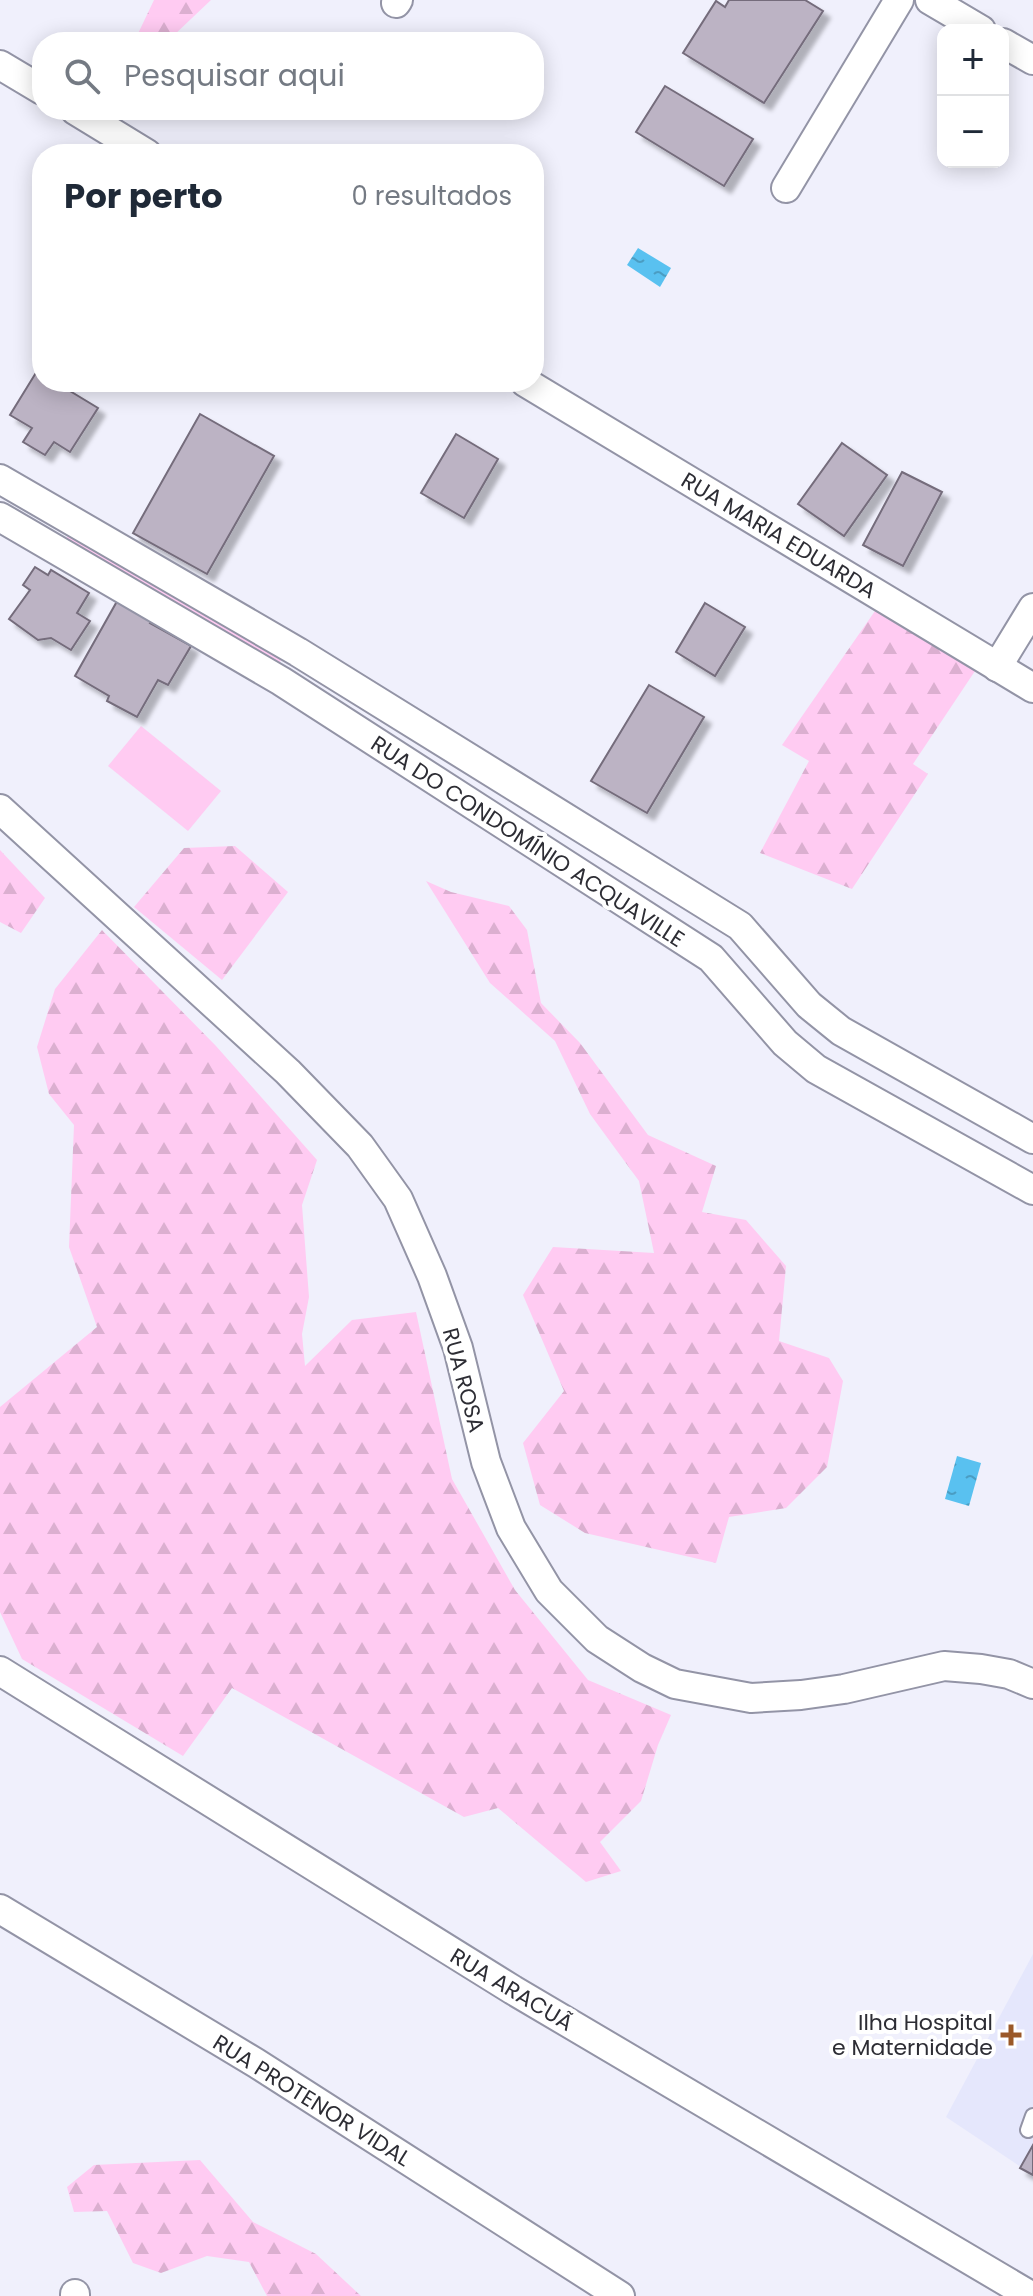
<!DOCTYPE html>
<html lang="pt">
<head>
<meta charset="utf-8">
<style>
	body { margin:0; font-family:Poppins,sans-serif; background:#f6f6f7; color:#1f2937 }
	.controls { position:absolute; right:24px; top:24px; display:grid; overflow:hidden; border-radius:16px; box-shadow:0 4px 20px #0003 }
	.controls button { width:72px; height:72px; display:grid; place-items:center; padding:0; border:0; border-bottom:2px solid #e0e1e3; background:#fff; color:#1f2937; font:40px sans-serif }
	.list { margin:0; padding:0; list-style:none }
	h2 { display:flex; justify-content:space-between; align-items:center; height:104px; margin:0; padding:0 32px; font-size:34px }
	h2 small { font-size:26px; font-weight:400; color:#747a83 }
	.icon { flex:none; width:44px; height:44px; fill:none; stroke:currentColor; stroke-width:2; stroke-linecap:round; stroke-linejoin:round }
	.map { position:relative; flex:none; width:1033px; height:2296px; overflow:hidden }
	.search { position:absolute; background:#fff; box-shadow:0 4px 20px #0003; left:32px; top:32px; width:512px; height:88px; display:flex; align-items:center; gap:20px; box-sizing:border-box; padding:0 28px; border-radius:32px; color:#747a83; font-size:30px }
	.panel { position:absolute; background:#fff; box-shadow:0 4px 20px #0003; left:32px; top:144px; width:512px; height:248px; border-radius:32px }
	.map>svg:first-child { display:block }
</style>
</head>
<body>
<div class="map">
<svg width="1033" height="2296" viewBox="0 0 1033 2296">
	<defs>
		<pattern id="forest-firs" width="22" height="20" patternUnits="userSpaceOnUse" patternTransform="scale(2)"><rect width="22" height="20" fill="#ffcbf2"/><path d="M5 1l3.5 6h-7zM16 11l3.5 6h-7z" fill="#dbafd0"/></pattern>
		<pattern id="water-ripples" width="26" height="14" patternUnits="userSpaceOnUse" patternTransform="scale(2)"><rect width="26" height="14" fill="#59c1f0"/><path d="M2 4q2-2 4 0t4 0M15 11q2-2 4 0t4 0" fill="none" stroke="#4a9dc3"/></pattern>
		<filter id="shadow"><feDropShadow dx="7" dy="7" stdDeviation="2" flood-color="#0004"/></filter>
	</defs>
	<rect width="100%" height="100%" fill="#f0f0fc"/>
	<path fill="#e5e7fc" d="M1033,1954V2175L946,2117Z"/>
	<g fill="#ffcbf2">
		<path d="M71,531L284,655L277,667L64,542Z"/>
		<path d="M141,726L221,791L188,831L108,766Z"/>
	</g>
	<g fill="url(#forest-firs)">
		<path d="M154,0H211L172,37L169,42H134Z"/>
		<path d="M875,611L975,671L913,764L928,774L852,889L760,853L809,761L782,745Z"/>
		<path d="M235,846L288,892L222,980L134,907L184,848Z"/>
		<path d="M0,850L45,898L21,933L0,922Z"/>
		<path d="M426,881L451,892L509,906L527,930L541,1003L580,1043L648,1135L716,1166L702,1212L746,1220L786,1266L779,1341L829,1358L843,1381L827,1467L786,1508L729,1517L716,1563L585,1533L540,1505L523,1443L564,1391L523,1295L553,1247L654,1253L639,1181L590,1114L555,1041L490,983Z"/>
		<path d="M102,930L216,1046L317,1160L302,1205L309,1297L302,1334L305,1366L352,1320L416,1312L452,1479L515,1590L588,1680L671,1715L658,1745L641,1801L600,1842L621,1871L586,1882L498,1808L464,1817L232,1688L183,1756L22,1659L0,1612V1407L97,1327L69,1247L74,1125L49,1094L37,1047L55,989Z"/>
		<path d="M200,2160L253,2222L316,2254L361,2296H267L249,2262L207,2256L161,2273L133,2263L107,2211L74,2212L67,2187L94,2165Z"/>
	</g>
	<g fill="url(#water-ripples)">
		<path d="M638,248L671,268L660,287L627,265Z"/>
		<path d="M957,1456L981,1463L969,1506L945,1499Z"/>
	</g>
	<g fill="#bcb3c4" stroke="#746c7b" stroke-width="2" filter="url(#shadow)">
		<path d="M729,0H805L823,11L764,103L683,53L716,1L725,7Z"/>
		<path d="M665,86L753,139L724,186L636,132Z"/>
		<path d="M37,371L42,374V382H55L98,408L70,452L54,442L45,455L23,442L32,428L10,415Z"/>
		<path d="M200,414L274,456L207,574L133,533Z"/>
		<path d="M456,434L498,459L464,518L421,493Z"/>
		<path d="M842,443L887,475L844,536L798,504Z"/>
		<path d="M902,472L942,492L903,566L863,545Z"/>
		<path d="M35,567L48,575L51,570L89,593L77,613L90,621L71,650L51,638L38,640L9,619L30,590L23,585Z"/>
		<path d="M120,596L154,616L150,623L191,646L168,685L158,680L137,717L107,701L109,696L75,676Z"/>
		<path d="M705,603L745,627L715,676L676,652Z"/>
		<path d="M649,685L704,717L647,813L591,781Z"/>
		<path d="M1033,2145V2175L1020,2168Z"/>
	</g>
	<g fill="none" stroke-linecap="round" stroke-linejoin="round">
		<g stroke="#9394a6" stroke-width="18">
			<path id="service" d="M1028,2130L1033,2116"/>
		</g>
		<g stroke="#9394a6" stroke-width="32">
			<g id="minor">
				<path d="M930,0L981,30"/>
				<path d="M396,3L398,0"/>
				<path d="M1003,43L1033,60"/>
				<path d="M0,65L42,90"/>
				<path d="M75,110L147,154"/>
				<path d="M786,188L899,0"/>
				<path d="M525,382L1033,688"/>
				<path d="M0,479L298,652L740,926L809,1005L841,1031L1033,1139"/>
				<path d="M0,517L281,681L711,958L785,1043L816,1069L1033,1190"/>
				<path d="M997,667L1033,608"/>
				<path d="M0,809L288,1072L360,1146L398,1199L432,1276L458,1348L486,1462L511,1528L549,1591L597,1639L642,1668L675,1684L751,1698L801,1695L844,1689L944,1666L981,1669L1009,1674L1033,1684"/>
				<path d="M0,1671L513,1990L1031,2296"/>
				<path d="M0,1909L256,2063L620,2296"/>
				<path d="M75,2294V2296"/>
			</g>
		</g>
		<use href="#service" stroke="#fff" stroke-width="14"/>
		<use href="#minor" stroke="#fff" stroke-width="28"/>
	</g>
	<path fill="#9b5928" stroke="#fff" stroke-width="3" d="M1007 2023h8v8h8v8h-8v8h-8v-8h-8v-8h8z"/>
	<g text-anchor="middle" stroke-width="8" stroke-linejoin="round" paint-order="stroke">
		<g font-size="22" fill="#2d2d34" stroke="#fff">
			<text transform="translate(779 535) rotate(31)" y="8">RUA MARIA EDUARDA</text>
			<text transform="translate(528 841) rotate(33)" y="8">RUA DO CONDOMÍNIO ACQUAVILLE</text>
			<text transform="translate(464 1380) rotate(75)" y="8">RUA ROSA</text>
			<text transform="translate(512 1989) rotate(31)" y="8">RUA ARACUÃ</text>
			<text transform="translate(312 2100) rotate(32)" y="8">RUA PROTENOR VIDAL</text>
		</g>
		<g font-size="22" fill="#2d2d34" stroke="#fff" text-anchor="end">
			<text x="993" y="2030">Ilha Hospital<tspan x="993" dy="25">e Maternidade</tspan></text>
		</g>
	</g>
</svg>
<div class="controls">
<button>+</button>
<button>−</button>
</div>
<div class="search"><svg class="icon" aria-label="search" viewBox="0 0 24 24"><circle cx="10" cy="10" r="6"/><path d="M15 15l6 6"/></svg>Pesquisar aqui</div>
<section class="panel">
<h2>Por perto<small>0 resultados</small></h2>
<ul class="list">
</ul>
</section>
</div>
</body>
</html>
